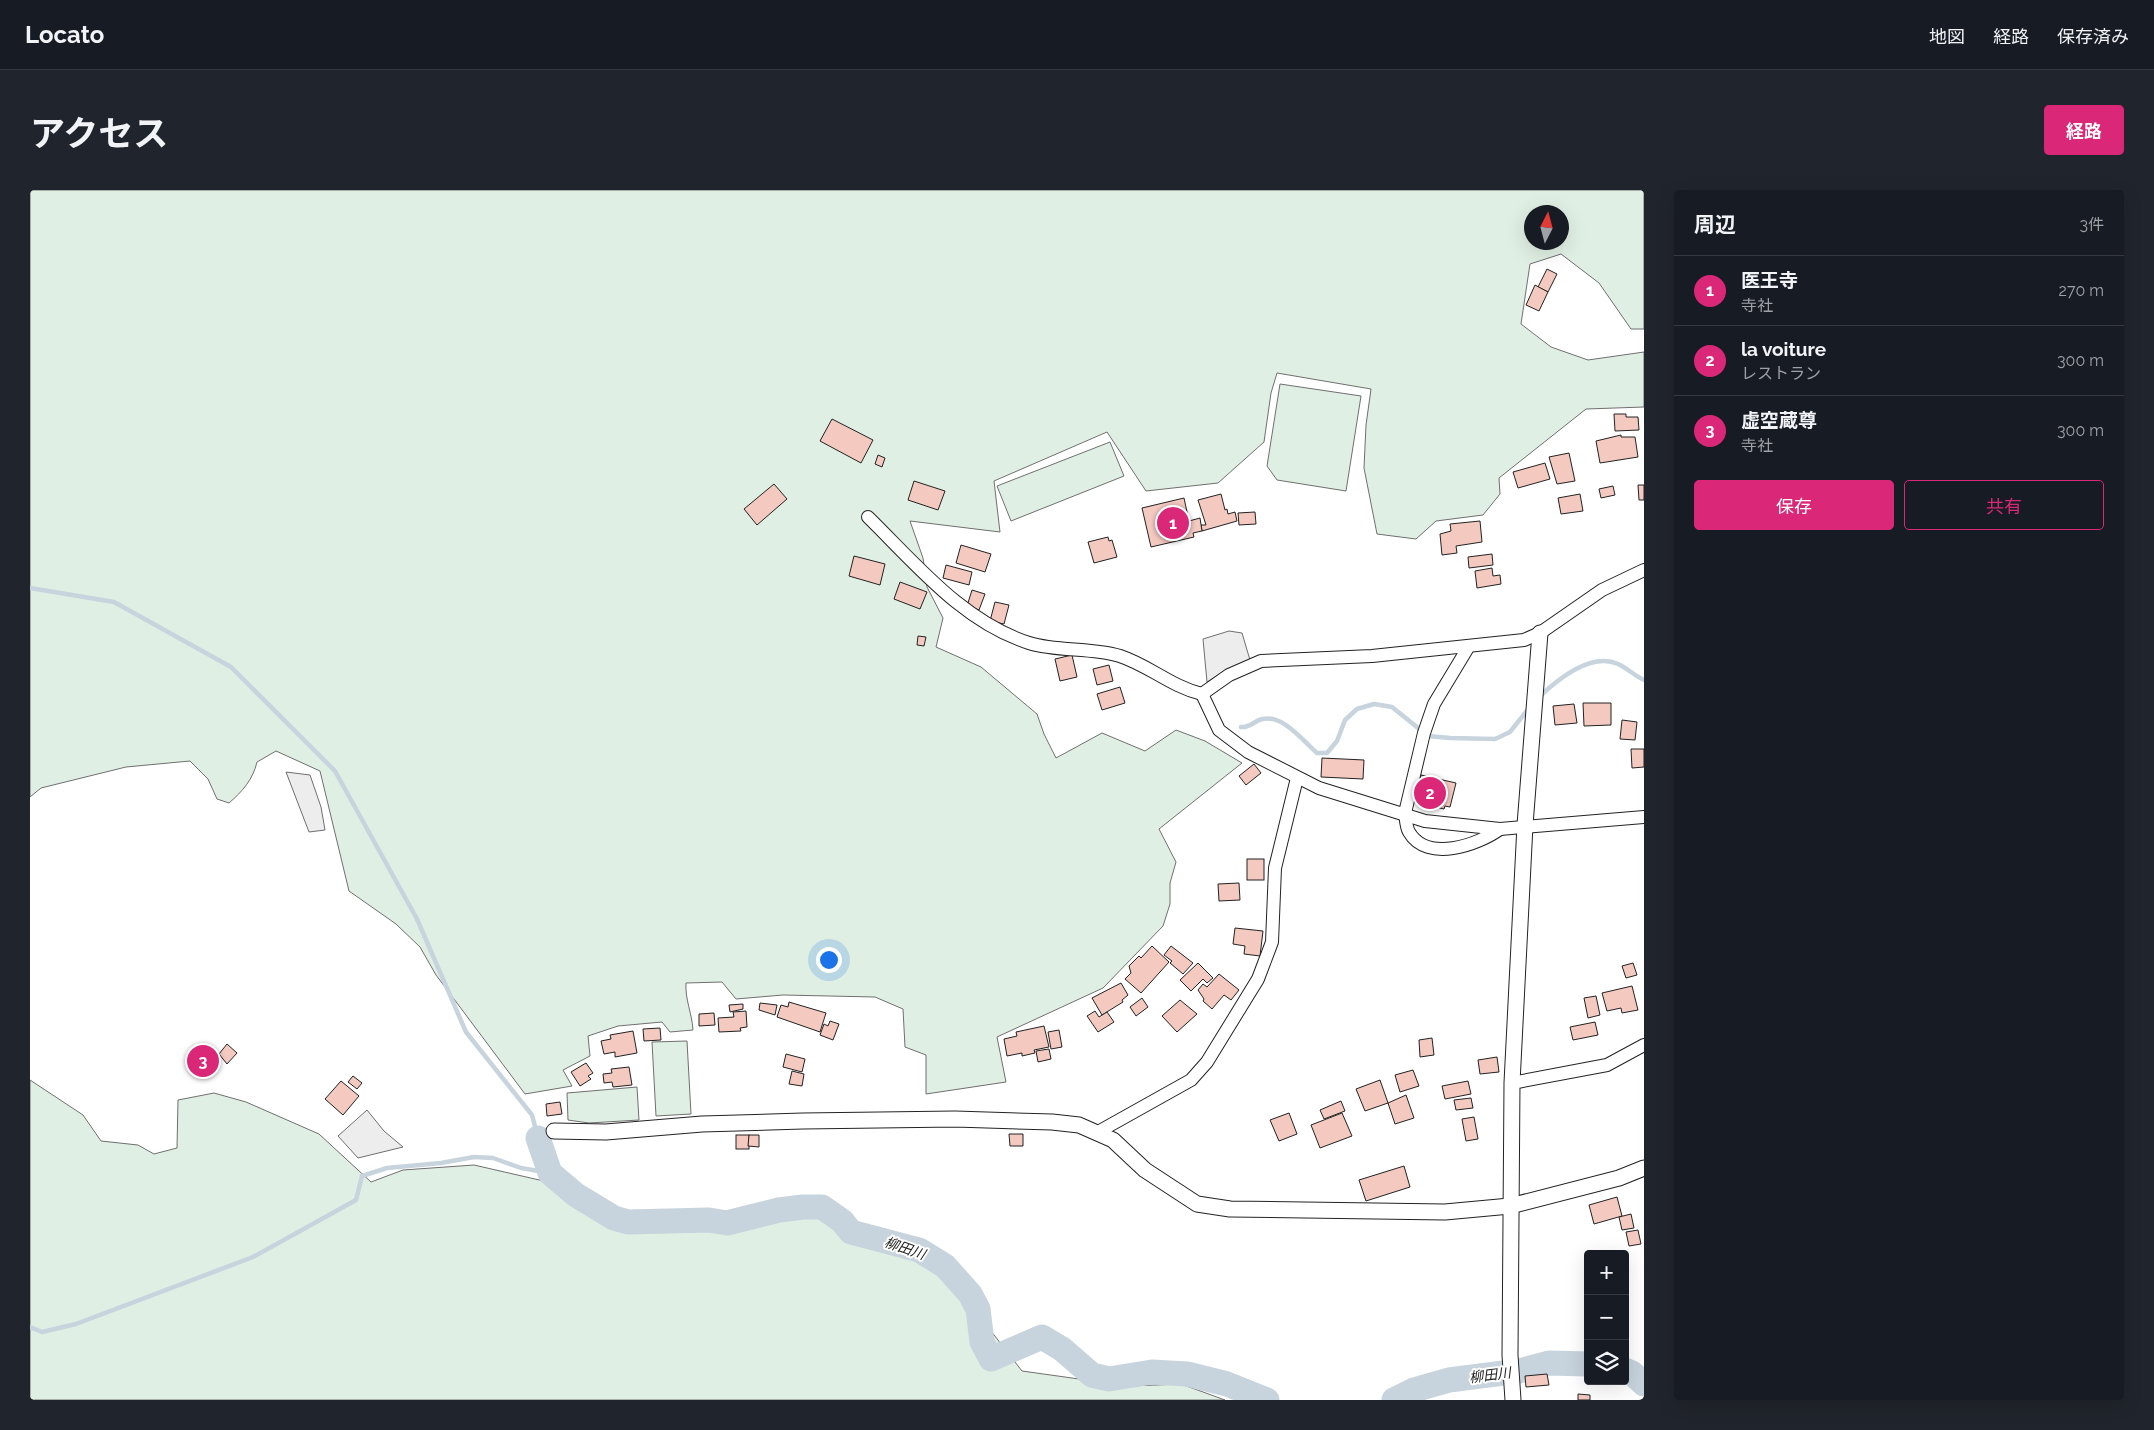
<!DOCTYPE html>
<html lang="ja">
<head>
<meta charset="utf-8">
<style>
	body { margin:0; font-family:Raleway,"Noto Sans JP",sans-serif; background:#20242c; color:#f1f3f6 }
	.controls { position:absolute; right:15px; bottom:15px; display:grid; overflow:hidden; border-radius:5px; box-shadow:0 5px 20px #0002 }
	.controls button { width:45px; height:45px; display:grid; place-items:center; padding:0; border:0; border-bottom:1px solid #363941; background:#171b24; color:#f1f3f6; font:25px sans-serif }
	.compass { position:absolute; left:1494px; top:15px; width:45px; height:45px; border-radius:50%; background:#171b24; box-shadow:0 5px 20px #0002; rotate:6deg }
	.you { position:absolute; left:798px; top:769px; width:18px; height:18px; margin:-12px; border:4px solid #fff; border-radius:50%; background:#1a73e8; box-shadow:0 0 0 8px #1a73e833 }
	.badge { display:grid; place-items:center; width:32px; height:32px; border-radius:50%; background:#db2777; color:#fff; font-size:16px; font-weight:700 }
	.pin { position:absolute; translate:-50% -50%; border:2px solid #fff; box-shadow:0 1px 5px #0006 }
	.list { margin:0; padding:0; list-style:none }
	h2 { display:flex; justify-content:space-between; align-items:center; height:65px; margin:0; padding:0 20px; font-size:21px }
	h2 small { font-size:16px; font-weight:400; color:#9ea1a6 }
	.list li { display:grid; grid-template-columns:32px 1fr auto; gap:15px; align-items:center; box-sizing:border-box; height:70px; padding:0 20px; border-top:1px solid #363941 }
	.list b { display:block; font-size:19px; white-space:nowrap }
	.list p { margin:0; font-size:16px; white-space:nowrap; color:#9ea1a6 }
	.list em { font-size:16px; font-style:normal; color:#9ea1a6 }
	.actions { display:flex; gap:10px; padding:15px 20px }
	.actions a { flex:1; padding:11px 0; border:1px solid #db2777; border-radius:5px; text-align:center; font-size:18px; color:#db2777 }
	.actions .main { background:#db2777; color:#fff }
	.icon { flex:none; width:28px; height:28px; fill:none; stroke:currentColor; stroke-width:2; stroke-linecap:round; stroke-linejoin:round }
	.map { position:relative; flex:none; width:1614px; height:1210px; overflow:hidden; border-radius:5px }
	header { display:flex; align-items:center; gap:30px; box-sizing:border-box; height:70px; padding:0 25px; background:#171b24; border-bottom:1px solid #363941 }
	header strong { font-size:24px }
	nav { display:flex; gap:28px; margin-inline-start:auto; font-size:18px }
	.intro { display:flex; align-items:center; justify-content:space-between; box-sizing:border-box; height:120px; padding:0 30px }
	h1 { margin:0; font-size:35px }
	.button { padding:12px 22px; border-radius:5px; background:#db2777; color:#fff; font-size:18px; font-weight:700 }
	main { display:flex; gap:30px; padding:0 30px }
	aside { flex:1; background:#171b24; border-radius:5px; box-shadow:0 5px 20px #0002 }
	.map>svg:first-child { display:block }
</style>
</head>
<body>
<header>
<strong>Locato</strong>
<nav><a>地図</a><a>経路</a><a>保存済み</a></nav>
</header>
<div class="intro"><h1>アクセス</h1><a class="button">経路</a></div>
<main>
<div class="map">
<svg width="1614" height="1210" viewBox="0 0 1614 1210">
	<rect width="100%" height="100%" fill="#fff"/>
	<g fill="#e0efe3" stroke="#6f6f6f" fill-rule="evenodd">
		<path d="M0,0H1614V139H1601L1569,93L1531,64L1500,74L1491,134L1521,157L1558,170L1614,162V217L1556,219L1469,288L1470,304L1453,325L1406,331L1386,349L1347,344L1334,278L1336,235L1341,199L1247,183L1241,203L1234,252L1188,293L1116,301L1077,242L964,291L970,342L880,331L893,368L897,397L913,428L906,457L951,477L1007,524L1014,544L1026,568L1072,543L1115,561L1146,540L1175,551L1212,573L1129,639L1146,672L1140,693V714L1133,736L1073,798L967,847L976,892L896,904V865L875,857L873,819L845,807L753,805L706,809L692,792L656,793C655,810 662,823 663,840L640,842L632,832L588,836L558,846L560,866L533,880L542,896L495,904L406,785L390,757L366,734L319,701L290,581L246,561L227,572C223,589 213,601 199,613L187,609L178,589L160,571L96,577L11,598L0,607ZM1502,22H1532V52H1502Z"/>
		<path d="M1250,194L1331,206L1316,301L1247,290L1237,276Z"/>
		<path d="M1080,252L1094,286L981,331L967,296Z"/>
		<path d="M657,851L661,924L626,926L622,852Z"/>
		<path d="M0,890L53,925L71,951L108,955L124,964L147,958L148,910L184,903L216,912L289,944L341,992L373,980L444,975L518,992L560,1023L581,1033H655L702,1039L754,1028L774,1020L799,1025L819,1046L877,1060L909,1074L992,1181L1099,1196L1151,1194L1195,1210H0Z"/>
		<path d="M607,897L609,930L559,933L538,930L537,903Z"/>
	</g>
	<g fill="#ededed" stroke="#6f6f6f">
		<path d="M1199,441L1212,443L1220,470L1196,480L1177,492L1173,449Z"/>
		<path d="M256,582L280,585L291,617L295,640L279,642Z"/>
		<path d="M337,920L354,941L373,957L328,968L308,946Z"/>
	</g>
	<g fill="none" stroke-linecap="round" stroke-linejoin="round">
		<g stroke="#c7d3dd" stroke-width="4.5">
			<path d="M0,398L84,412L201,477L305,581L387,729L436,842L502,925L508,948"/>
			<path d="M1509,507C1527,490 1561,462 1588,474C1597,478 1605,486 1614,490"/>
			<path d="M1211,537C1220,538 1224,531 1232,529C1253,524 1273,551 1287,563H1297L1307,551L1315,530L1327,519L1344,514L1362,517L1398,546L1420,548L1465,549L1480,542L1499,518"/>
			<path d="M0,1137L12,1142L46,1134L223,1067L326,1010L332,986L357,978L411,973L444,967L463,968L491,978L520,983"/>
		</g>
		<g stroke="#c7d3dd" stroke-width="25">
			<path d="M508,948L520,983L546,1005L584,1028L598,1032L679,1030L697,1033L749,1020L773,1017H792L812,1031L821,1042L889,1060L915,1076L940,1104L948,1119L952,1152L961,1169L1012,1147L1032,1159L1062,1185L1079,1189L1122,1182L1157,1184L1197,1194L1237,1210"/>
			<path d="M1595,1180L1602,1183L1614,1194"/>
			<path d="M1364,1210L1384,1200L1419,1190L1489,1181L1519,1173L1558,1174"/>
		</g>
	</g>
	<g fill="#f3c9c0" stroke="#222">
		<path d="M1517,79L1527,84L1518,102L1508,97Z"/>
		<path d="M1505,95L1518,102L1509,121L1496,115Z"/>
		<path d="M1584,224H1596V227H1608L1609,240L1585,241Z"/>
		<path d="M802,229L843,250L831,273L790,251Z"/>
		<path d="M1591,245V247H1605L1608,267L1570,273L1566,251Z"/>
		<path d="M1539,263L1545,291L1527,294L1519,267Z"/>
		<path d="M848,265L855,268L852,277L845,274Z"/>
		<path d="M1515,273L1520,289L1488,298L1483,282Z"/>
		<path d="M884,291L915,301L908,320L878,310Z"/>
		<path d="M744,294L757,309L727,335L714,319Z"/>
		<path d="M1608,295H1614V310H1609Z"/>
		<path d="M1583,296L1585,305L1571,308L1569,299Z"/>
		<path d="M1191,304L1195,320L1197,319L1198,324L1205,322L1207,331L1172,341L1171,335H1176L1168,310Z"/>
		<path d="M1550,304L1553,321L1531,324L1528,308Z"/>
		<path d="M1154,308L1159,331L1170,328L1172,341L1163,343L1164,347L1121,357L1112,318Z"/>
		<path d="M1225,322L1226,334L1209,335L1208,323Z"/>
		<path d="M1450,331L1452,352L1426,356L1427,363L1412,365L1410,344L1421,341L1420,334Z"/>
		<path d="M1078,347L1079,351L1082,350L1087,367L1064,373L1058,352Z"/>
		<path d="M931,355L961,364L955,382L926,373Z"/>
		<path d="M1462,364L1463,375L1439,378L1438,367Z"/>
		<path d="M824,366L855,374L850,395L819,386Z"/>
		<path d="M916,375L942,382L939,395L913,388Z"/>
		<path d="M1462,378L1463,386L1470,385L1471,394L1447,398L1445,381Z"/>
		<path d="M870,392L897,402L890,419L864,409Z"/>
		<path d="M942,400L955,404L949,420L937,416Z"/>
		<path d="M965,412L979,415L974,434L960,431Z"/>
		<path d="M888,446L896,447L894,456L887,455Z"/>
		<path d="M1042,465L1047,487L1030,491L1025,469Z"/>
		<path d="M1079,475L1083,491L1067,495L1063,479Z"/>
		<path d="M1090,497L1095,513L1072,520L1067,504Z"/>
		<path d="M1553,513H1581V535L1554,536Z"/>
		<path d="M1544,514L1547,533L1525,535L1523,516Z"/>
		<path d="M1592,530L1607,532L1605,550L1590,549Z"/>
		<path d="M1601,559H1614V577L1602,578Z"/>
		<path d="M1292,568L1334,570L1333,589L1291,587Z"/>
		<path d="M1224,574L1231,583L1216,595L1209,586Z"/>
		<path d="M1391,585L1426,593L1420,617L1415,616L1414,619L1385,612Z"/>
		<rect x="1217" y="669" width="17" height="21"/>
		<path d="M1209,693L1210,710L1189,711L1188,694Z"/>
		<path d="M1205,738L1233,741L1230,766L1214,764L1215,756L1203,754Z"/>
		<path d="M1122,756L1139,772L1111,803L1095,789L1101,783L1099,776L1109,766L1111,768Z"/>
		<path d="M1141,756L1163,773L1153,784L1140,773L1142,771L1134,765Z"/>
		<path d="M1168,773L1183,788L1177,793L1173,789L1161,801L1150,790Z"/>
		<path d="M1603,773L1607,785L1596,788L1592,776Z"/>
		<path d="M1189,784L1209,800L1201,810L1194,805L1182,819L1173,811L1174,809L1168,800L1173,794L1177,797Z"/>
		<path d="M1091,793L1098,805L1092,810L1093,812L1072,825L1062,808Z"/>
		<path d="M1602,796L1608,820L1592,823L1591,818L1577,821L1572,803Z"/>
		<path d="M1566,806L1570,825L1558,828L1554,808Z"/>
		<path d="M1112,808L1118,817L1106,826L1100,817Z"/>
		<path d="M1150,810L1167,824L1147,842L1132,826Z"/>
		<path d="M759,812L796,823L790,842L747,827L751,815L758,817Z"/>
		<path d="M730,813L747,815L745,825L729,820Z"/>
		<path d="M713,814V819L700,822L699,815Z"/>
		<path d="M716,821L717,837L710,838L711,841L689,842L688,828L704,827L703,822Z"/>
		<path d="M1065,821L1069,827L1077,822L1084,832L1068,842L1057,826Z"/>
		<path d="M684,823L685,835L669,836V824Z"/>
		<path d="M800,831L809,834L803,850L790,845L794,834L798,836Z"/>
		<path d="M1565,832L1568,845L1543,850L1540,837Z"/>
		<path d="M1014,836L1019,857L1004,860L1005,863L992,866V863L977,866L974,849L987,846L986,842Z"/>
		<path d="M630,838L631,850L614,851L613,839Z"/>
		<path d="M1029,840L1032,857L1021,859L1018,842Z"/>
		<path d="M603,841L607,863L585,867V862L574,864L571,851L581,849L580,845Z"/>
		<path d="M1402,848L1404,865L1390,867L1389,850Z"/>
		<path d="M197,854L207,863L197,874L189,864Z"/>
		<path d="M172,857L186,868L182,873L188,877L183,884L177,880L174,884L160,874Z"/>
		<path d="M1019,859L1021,869L1008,872L1006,861Z"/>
		<path d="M756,864L775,869L772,882L753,877Z"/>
		<path d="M1467,867L1469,882L1450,884L1448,870Z"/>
		<path d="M556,873L563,883L558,886L561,889L550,896L541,882Z"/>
		<path d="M599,877L602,895L583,897L582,892L574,893L573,884L582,883L581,879Z"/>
		<path d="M1383,880L1389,896L1370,902L1365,885Z"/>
		<path d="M762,881L774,884L772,896L759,894Z"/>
		<path d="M323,886L332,893L327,899L318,892Z"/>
		<path d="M1350,890L1358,913L1335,921L1326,899Z"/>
		<path d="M311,891L329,906L313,925L295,909Z"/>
		<path d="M1438,891L1441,904L1415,909L1412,896Z"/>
		<path d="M1376,905L1384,928L1365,934L1358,913Z"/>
		<path d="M1441,908L1443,918L1426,920L1424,910Z"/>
		<path d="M1311,911L1315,921L1294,929L1290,920Z"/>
		<path d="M530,912L532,924L517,926L516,914Z"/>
		<path d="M1259,923L1267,944L1249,951L1240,930Z"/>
		<path d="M1312,923L1322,946L1290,958L1281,935Z"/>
		<path d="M1444,927L1448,949L1436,951L1432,929Z"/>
		<path d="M979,944H993V956H980Z"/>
		<rect x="706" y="945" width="13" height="14"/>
		<path d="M719,945H729V957L718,956Z"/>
		<path d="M1374,976L1380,997L1336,1011L1329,990Z"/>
		<path d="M1587,1007L1592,1026L1564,1034L1559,1015Z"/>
		<path d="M1601,1024L1604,1038L1592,1040L1589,1027Z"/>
		<path d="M1608,1040L1611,1054L1599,1056L1596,1042Z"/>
		<path d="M1517,1184L1519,1195L1496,1197L1495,1186Z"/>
		<path d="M1548,1204L1560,1205V1210H1548Z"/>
	</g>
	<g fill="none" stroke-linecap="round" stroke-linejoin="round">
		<g stroke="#222" stroke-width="14">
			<g id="minor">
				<path d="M838,327C886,374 933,432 999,453C1028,462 1060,457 1090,466C1120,476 1140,496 1172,504"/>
				<path d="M1439,456L1404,514L1394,543L1375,623C1376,629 1376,637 1379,642C1397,673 1448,655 1470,639"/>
				<path d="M1172,504L1189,540L1218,562L1289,598L1395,631L1470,639L1614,627"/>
				<path d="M1172,504L1199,485L1231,471L1342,466L1494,450L1510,443L1572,400L1614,380"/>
				<path d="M1482,893L1577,875L1614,855"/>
				<path d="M1068,942L1161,890L1177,872L1228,789L1242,752L1245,678L1267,588"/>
			</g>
		</g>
		<g stroke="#222" stroke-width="17">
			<g id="tertiary">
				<path d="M524,941L576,942L672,934L773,931L925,929L1022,932L1049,935L1083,950L1115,980L1167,1014L1200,1019L1415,1022L1480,1016L1589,988L1614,978"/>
				<path d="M1483,1210L1480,1165L1482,893L1495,635L1510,443"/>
			</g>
		</g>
		<use href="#minor" stroke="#fff" stroke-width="12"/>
		<use href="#tertiary" stroke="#fff" stroke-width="15"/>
	</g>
	<g text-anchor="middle" stroke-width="4" stroke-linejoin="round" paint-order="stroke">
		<g font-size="14" font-style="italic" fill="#222" stroke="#fff">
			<text transform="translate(875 1058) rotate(19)" y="5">柳田川</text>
			<text transform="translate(1460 1185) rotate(-7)" y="5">柳田川</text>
		</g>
	</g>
</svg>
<div class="controls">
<button>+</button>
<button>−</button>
<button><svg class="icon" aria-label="layers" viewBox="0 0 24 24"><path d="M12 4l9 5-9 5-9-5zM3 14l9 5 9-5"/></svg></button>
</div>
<svg class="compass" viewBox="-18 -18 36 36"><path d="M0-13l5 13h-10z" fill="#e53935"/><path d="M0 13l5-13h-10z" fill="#9ea1a6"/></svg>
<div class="you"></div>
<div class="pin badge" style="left:1143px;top:333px">1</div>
<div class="pin badge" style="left:1400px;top:603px">2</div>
<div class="pin badge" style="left:173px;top:871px">3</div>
</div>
<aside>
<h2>周辺<small>3件</small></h2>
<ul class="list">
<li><span class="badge">1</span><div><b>医王寺</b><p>寺社</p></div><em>270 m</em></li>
<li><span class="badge">2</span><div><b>la voiture</b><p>レストラン</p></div><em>300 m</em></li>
<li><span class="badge">3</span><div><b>虚空蔵尊</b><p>寺社</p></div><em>300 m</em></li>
</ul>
<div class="actions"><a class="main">保存</a><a>共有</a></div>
</aside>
</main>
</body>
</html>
